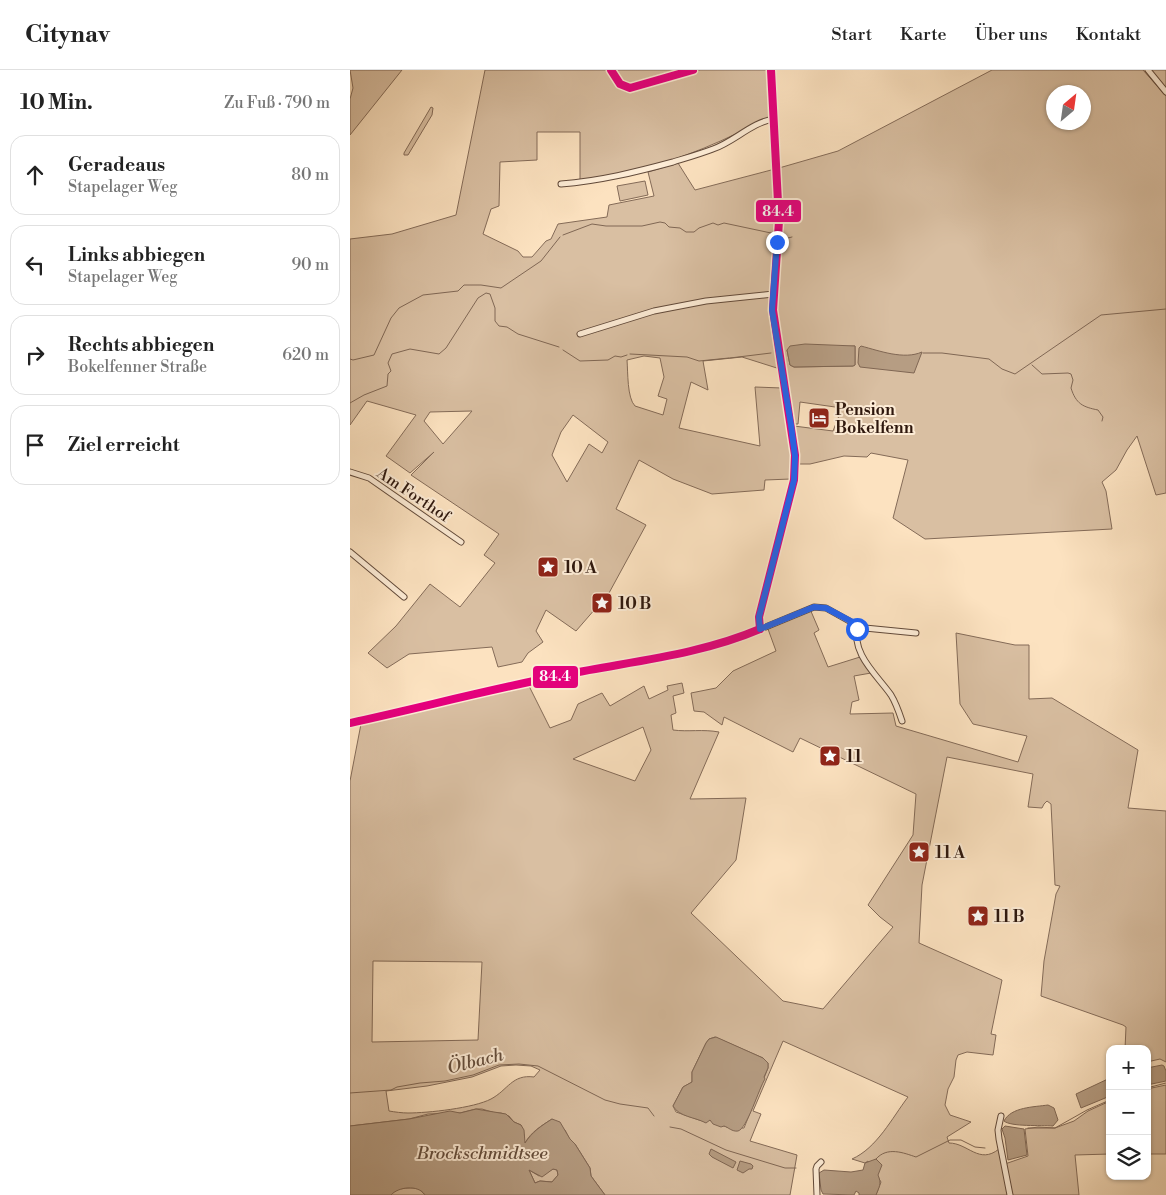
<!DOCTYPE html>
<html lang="de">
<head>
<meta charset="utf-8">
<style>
	body { margin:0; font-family:"Libre Bodoni",serif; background:#f6f6f6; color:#222 }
	.controls { position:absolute; right:15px; bottom:15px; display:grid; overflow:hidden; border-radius:10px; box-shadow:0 1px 4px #0004 }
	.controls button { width:45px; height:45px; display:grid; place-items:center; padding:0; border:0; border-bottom:1px solid #e0e0e0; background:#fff; color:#222; font:25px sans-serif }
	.compass { position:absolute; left:696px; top:15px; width:45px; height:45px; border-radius:50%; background:#fff; box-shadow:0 1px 4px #0004; rotate:29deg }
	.stop { position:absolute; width:15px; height:15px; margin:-11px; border:4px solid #2563eb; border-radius:50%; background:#fff }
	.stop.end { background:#2563eb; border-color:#fff; box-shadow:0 1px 5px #0008 }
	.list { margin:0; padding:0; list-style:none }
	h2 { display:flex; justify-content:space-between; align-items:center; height:65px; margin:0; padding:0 20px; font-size:21px }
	h2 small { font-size:16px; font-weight:400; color:#767676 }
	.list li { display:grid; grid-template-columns:32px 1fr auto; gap:15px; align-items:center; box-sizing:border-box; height:80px; margin:0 10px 10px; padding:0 10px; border:1px solid #e0e0e0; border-radius:15px }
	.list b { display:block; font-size:19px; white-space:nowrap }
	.list p { margin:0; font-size:16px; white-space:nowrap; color:#767676 }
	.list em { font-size:16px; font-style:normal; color:#767676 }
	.icon { flex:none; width:28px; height:28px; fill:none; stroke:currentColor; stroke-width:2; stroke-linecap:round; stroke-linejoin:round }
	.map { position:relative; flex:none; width:816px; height:1125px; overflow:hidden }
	header { display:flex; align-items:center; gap:30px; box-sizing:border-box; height:70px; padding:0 25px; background:#fff; border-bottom:1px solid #e0e0e0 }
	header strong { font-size:24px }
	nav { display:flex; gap:28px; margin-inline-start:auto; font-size:18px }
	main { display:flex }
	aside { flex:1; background:#fff }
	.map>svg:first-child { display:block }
</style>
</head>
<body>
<header>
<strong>Citynav</strong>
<nav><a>Start</a><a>Karte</a><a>Über uns</a><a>Kontakt</a></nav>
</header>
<main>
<aside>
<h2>10 Min.<small>Zu Fuß · 790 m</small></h2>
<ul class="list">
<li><svg class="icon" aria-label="ahead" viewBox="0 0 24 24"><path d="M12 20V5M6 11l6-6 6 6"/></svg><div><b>Geradeaus</b><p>Stapelager Weg</p></div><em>80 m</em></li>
<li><svg class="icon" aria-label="left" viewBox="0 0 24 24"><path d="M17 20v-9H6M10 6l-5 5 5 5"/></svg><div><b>Links abbiegen</b><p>Stapelager Weg</p></div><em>90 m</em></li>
<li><svg class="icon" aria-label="right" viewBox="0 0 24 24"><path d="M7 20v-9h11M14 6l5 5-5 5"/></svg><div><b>Rechts abbiegen</b><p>Bokelfenner Straße</p></div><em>620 m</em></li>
<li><svg class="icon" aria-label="arrive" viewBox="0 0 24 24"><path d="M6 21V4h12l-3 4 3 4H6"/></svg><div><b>Ziel erreicht</b></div></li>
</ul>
</aside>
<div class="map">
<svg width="816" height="1125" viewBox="0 0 816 1125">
	<rect width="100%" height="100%" fill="#fce2c0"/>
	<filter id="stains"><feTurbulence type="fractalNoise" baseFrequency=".004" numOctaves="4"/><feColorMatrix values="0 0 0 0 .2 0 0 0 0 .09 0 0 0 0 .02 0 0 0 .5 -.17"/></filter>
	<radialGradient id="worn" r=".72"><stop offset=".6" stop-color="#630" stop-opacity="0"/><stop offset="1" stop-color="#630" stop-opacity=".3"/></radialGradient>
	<g fill="#d9bfa2" stroke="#846b58" fill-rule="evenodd">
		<path d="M0,0H52L0,65V29L3,18Z"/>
		<path d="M135,0H258L267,14L281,20L350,0H419L421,46C377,70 332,89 283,102C266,106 248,108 230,111V62H187V90L150,92L149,136L141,139L133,164L168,181L173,187H182L196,171L201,169L208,154L257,147L259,135L304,126L298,102L328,93L345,120L425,99L427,150L422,223L430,299L392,287L353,291L358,320L341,312L329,358L410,376L405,317L432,318L442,387L441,409L415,410L414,420L362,424L323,409L289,390L266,439L296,455L259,523L226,561L196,540L186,561L193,572L178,583L172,592L148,597L142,577L59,584L37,598L18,583L46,556L80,514L110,537L145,493L134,485L149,464L61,405L84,382L60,403L36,386L66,345L17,331L0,355V169L42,164L106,145ZM294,286L310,288L314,307L308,326L317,329L313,345L285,336C277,328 278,302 277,290ZM122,341L93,374L74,351L80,342ZM223,345L258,372L252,383L239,374L217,412L202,385L211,362Z"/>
		<path d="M266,0H327L281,13C272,12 270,7 266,0Z"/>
		<path d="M642,0H793L816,26V423L806,425L787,366L777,380L766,400L752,412L756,421L762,459L575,469L543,448L558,390L521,383L517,387L494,386L460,394H448V375L444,356L483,361L492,338L450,332L448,354H442L425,239L431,164L429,98L488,81ZM704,22H734V52H704ZM505,276V295L503,296L444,297L440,295L437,280Z"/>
		<path d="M801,0H816V18Z"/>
		<path d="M81,37L83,38L82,45L58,85H54V83Z"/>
		<path d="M295,111L298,125L270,131L267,116Z"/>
		<path d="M460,539L469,560L464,563L478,597L510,587L521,603L504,606L509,630L502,632L500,644L543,643L546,656L668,692L677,666L623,654L610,634L606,563L665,575H679V629L702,628L788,680L778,738L816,741V992L810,989L797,992V979H775L776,957L773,955L691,926L694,891L706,824L710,816L705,815L701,734L697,731L694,734L692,738L678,737L683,704L597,687L572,815L569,873L652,910L641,964L646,965L643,985L617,982L608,985L606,990L604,1007L598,1019L595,1035L600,1045L621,1052L597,1067L599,1073C618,1073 629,1095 649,1079L652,1095L678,1086L675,1059L688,1057L705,1058L724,1051L738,1041L760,1031V1084L725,1085L729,1125H526L531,1112L518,1091L515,1093L502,1089C527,1078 542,1048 558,1027L433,971L403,1041L411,1044L400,1071L447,1085L440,1125H255L241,1106L240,1098L225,1074L220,1070L215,1060L202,1049C191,1056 181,1062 175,1073L173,1071L174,1065L171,1055L164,1052L159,1046L151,1043H145L132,1039H126L110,1043L78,1044L59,1049L0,1056V711L11,654L179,616L200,658L221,650L228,634L252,623L260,636L294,616L299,629L318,620L317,616L332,613L334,623L323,626L326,643L321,645L323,660C338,662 353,659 369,662L340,729L396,728L386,790L341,843L433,931L473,939L543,857L530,847L518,835L563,765L566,724L450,668L443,682L374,647L372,655L354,642L344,641L341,623L366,618L383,601L426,581L418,559ZM293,657L301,680L285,711L223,689ZM23,891L132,892L128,970L22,972ZM365,967L413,988L418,993V998L394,1058H379L359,1050L355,1052L326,1042L323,1036L333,1017L342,1012V1002L356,973L359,969ZM166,995L181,996L190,1000L184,1007C162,1004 158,1020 141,1029C124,1038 78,1043 58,1043C52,1043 45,1042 39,1041L36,1021L77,1016L122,1007L151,996Z"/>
		<path d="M816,1015V1084H797V1019Z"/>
		<path d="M203,1099L207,1100L208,1105L202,1112L190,1111L185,1113L179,1100L189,1106Z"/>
		<path d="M63,1118L69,1119L75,1125H41C46,1118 55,1118 63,1118Z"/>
	</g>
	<g fill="#b69d83" stroke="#806754" fill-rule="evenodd">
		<path d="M455,274L505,276V295L503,296L444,297L440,295L437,280L440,276Z"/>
		<path d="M511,276C530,281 554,290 572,282L564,303L510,297L508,293L509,278Z"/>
		<path d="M366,967L413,988L418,993V998L414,1007L415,1009C409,1018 397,1059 388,1061C382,1062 378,1057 374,1056L371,1057L363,1054L360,1050L356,1053C345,1047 329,1047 323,1036L333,1017L342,1012V1002L356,973L359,969Z"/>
		<path d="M812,995L814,996L816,1001V1011L797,1015V998Z"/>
		<path d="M760,1008V1026L731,1038L726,1024Z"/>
		<path d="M698,1035L704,1038L708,1050L703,1056C691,1055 661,1057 654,1051C661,1037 684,1037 698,1035Z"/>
		<path d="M126,1039L156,1044L164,1052L171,1055L174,1060L175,1073C182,1062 191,1056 202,1049L210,1052L220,1069L225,1074L240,1098L241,1106L255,1125H75C68,1114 48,1117 41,1125H0V1056L59,1049L100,1041L110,1043ZM203,1099L207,1100L208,1105L202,1112L190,1111L185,1113L179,1100L192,1107Z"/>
		<path d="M655,1056L674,1059L677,1085L658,1090L655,1068L652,1059Z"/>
		<path d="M361,1079L386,1092L383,1098L362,1087L359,1084Z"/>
		<path d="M526,1089L532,1095L528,1105C532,1114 529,1117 526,1125H509V1123L506,1121L504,1125L473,1124L471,1120L469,1103L474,1100L501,1102L513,1100L515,1093Z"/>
		<path d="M390,1091L401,1094L403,1096L402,1099H399L393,1103L387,1100Z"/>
	</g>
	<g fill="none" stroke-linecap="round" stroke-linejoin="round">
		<g stroke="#806754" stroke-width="1">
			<path d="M213,165L242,154L256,156H292L310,152L315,153L319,157L330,158L336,162H344L349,158L363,153L368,155L374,153L421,163"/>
			<path d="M434,166L438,168L442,167"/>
			<path d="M213,280L230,291L258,290L265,286L271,287L277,285"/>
			<path d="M573,283H592L639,289L652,299L665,304L751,245L816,239"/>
			<path d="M280,284L337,287L349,291L379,288"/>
			<path d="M380,288L421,283"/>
			<path d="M0,289L3,290L24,285L41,248L49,238L73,225L108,221L114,215H131L151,218L191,191L210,167"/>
			<path d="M682,295L692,304L718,303L721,304L723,310L721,318C726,334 733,337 748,340L753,347L752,351"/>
			<path d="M0,333L14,325L37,316L38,304L41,301L38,293L42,284L60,279L89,284L96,278L128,228L136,223L140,224L145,238V251L149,256L157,257L168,264L209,277"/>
			<path d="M797,1018L816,1013"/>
			<path d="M0,1023L41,1020L47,1017L70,1013L95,1011L123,1005L149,995L169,994L188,996L255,1030L270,1034L298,1038L304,1046"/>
			<path d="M320,1057L331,1059L376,1080L412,1091L435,1098H446"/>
			<path d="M678,1058H705L737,1040L760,1030"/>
			<path d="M526,1089C537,1076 554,1083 566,1087L600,1070H611L625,1077L635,1078"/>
		</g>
		<g stroke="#624a3a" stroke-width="7">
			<g id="minor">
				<path d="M261,0L270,14L280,18L343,0"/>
				<path d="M798,0L816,22"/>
				<path d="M211,114C250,111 286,102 323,92C336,88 350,84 363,79C384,72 402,52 424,49"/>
				<path d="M230,264L304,241L356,231L423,224"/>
				<path d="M0,402L19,408L111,472"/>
				<path d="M0,482L54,527"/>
				<path d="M508,555C500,583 527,605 541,625C546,633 549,642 552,651"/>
				<path d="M410,559L409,547L444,410L445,385L423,240L429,151L421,0"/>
				<path d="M0,653L218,604L324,586L358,578L389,568L464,537L476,538L503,553L515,558L566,563"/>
				<path d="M651,1046L648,1060L649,1069L660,1125"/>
				<path d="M467,1125L466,1099L467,1096L471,1092"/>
			</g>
		</g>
		<use href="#minor" stroke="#fdecd6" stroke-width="5"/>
		<g stroke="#fdecd6" stroke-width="11">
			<g id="bus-1">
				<path d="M261,0L270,14L280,18L343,0"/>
				<path d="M410,559L409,547L444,410L445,385L423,240L429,151L421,0"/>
				<path d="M0,653C73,637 145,618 218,604C283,591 349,585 410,559"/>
			</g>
		</g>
		<use href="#bus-1" stroke="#e5007d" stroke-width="8"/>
	</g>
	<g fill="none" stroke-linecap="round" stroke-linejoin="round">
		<path stroke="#2563eb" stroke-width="6" d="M427,172L422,240L441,355L445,386L444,410L409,547L410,559L464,537L476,538L508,555L507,559"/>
	</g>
	<defs>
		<g id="hotel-square" transform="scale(1.125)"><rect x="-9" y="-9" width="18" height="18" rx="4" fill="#8f2418" stroke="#fdecd6"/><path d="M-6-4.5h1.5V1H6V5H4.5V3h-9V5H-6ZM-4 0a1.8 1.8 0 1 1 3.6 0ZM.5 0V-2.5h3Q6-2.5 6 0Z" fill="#fff"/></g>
		<g id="sight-square" transform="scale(1.125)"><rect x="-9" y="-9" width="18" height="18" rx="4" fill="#8f2418" stroke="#fdecd6"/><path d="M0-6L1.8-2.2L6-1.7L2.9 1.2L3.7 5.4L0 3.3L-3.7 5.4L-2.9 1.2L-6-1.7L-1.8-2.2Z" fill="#fff"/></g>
	</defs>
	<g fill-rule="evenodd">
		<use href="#hotel-square" x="469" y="348"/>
		<use href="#sight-square" x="198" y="497"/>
		<use href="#sight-square" x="252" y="533"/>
		<use href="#sight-square" x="480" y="686"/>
		<use href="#sight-square" x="569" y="782"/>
		<use href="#sight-square" x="628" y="846"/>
	</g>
	<g text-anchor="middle" stroke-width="4" stroke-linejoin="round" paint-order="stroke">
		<g font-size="16" font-weight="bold" fill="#2e170d" stroke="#fdecd6" text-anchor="start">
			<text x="485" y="345">Pension<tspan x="485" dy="18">Bokelfenn</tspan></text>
			<text x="214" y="503">10 A</text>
			<text x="268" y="539">10 B</text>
			<text x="496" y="692">11</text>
			<text x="585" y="788">11 A</text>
			<text x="644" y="852">11 B</text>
		</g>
		<g font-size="16" fill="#2e170d" stroke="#fdecd6">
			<text transform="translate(64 424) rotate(34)" y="6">Am Forthof</text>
		</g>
		<g font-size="18" font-style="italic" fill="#644d3c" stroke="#fdecd6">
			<text transform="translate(125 991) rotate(-14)" y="6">Ölbach</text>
			<text x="132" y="1089">Brockschmidtsee</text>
		</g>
	</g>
	<g stroke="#fdecd6" stroke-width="2">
		<rect x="405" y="129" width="47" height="24" rx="5" fill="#e5007d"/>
		<rect x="182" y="595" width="47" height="24" rx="5" fill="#e5007d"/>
	</g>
	<g font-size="14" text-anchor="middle" font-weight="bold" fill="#fff">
		<text x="428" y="146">84.4</text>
		<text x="205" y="611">84.4</text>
	</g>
	<rect width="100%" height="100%" filter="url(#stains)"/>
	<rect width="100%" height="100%" fill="url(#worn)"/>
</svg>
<div class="controls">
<button>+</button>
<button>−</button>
<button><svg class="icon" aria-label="layers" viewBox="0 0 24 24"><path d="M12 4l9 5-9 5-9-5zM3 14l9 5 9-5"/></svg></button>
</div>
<svg class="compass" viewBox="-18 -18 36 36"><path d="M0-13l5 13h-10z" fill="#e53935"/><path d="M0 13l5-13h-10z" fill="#767676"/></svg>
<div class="stop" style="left:507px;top:559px"></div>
<div class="stop end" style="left:427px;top:172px"></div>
</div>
</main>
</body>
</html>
